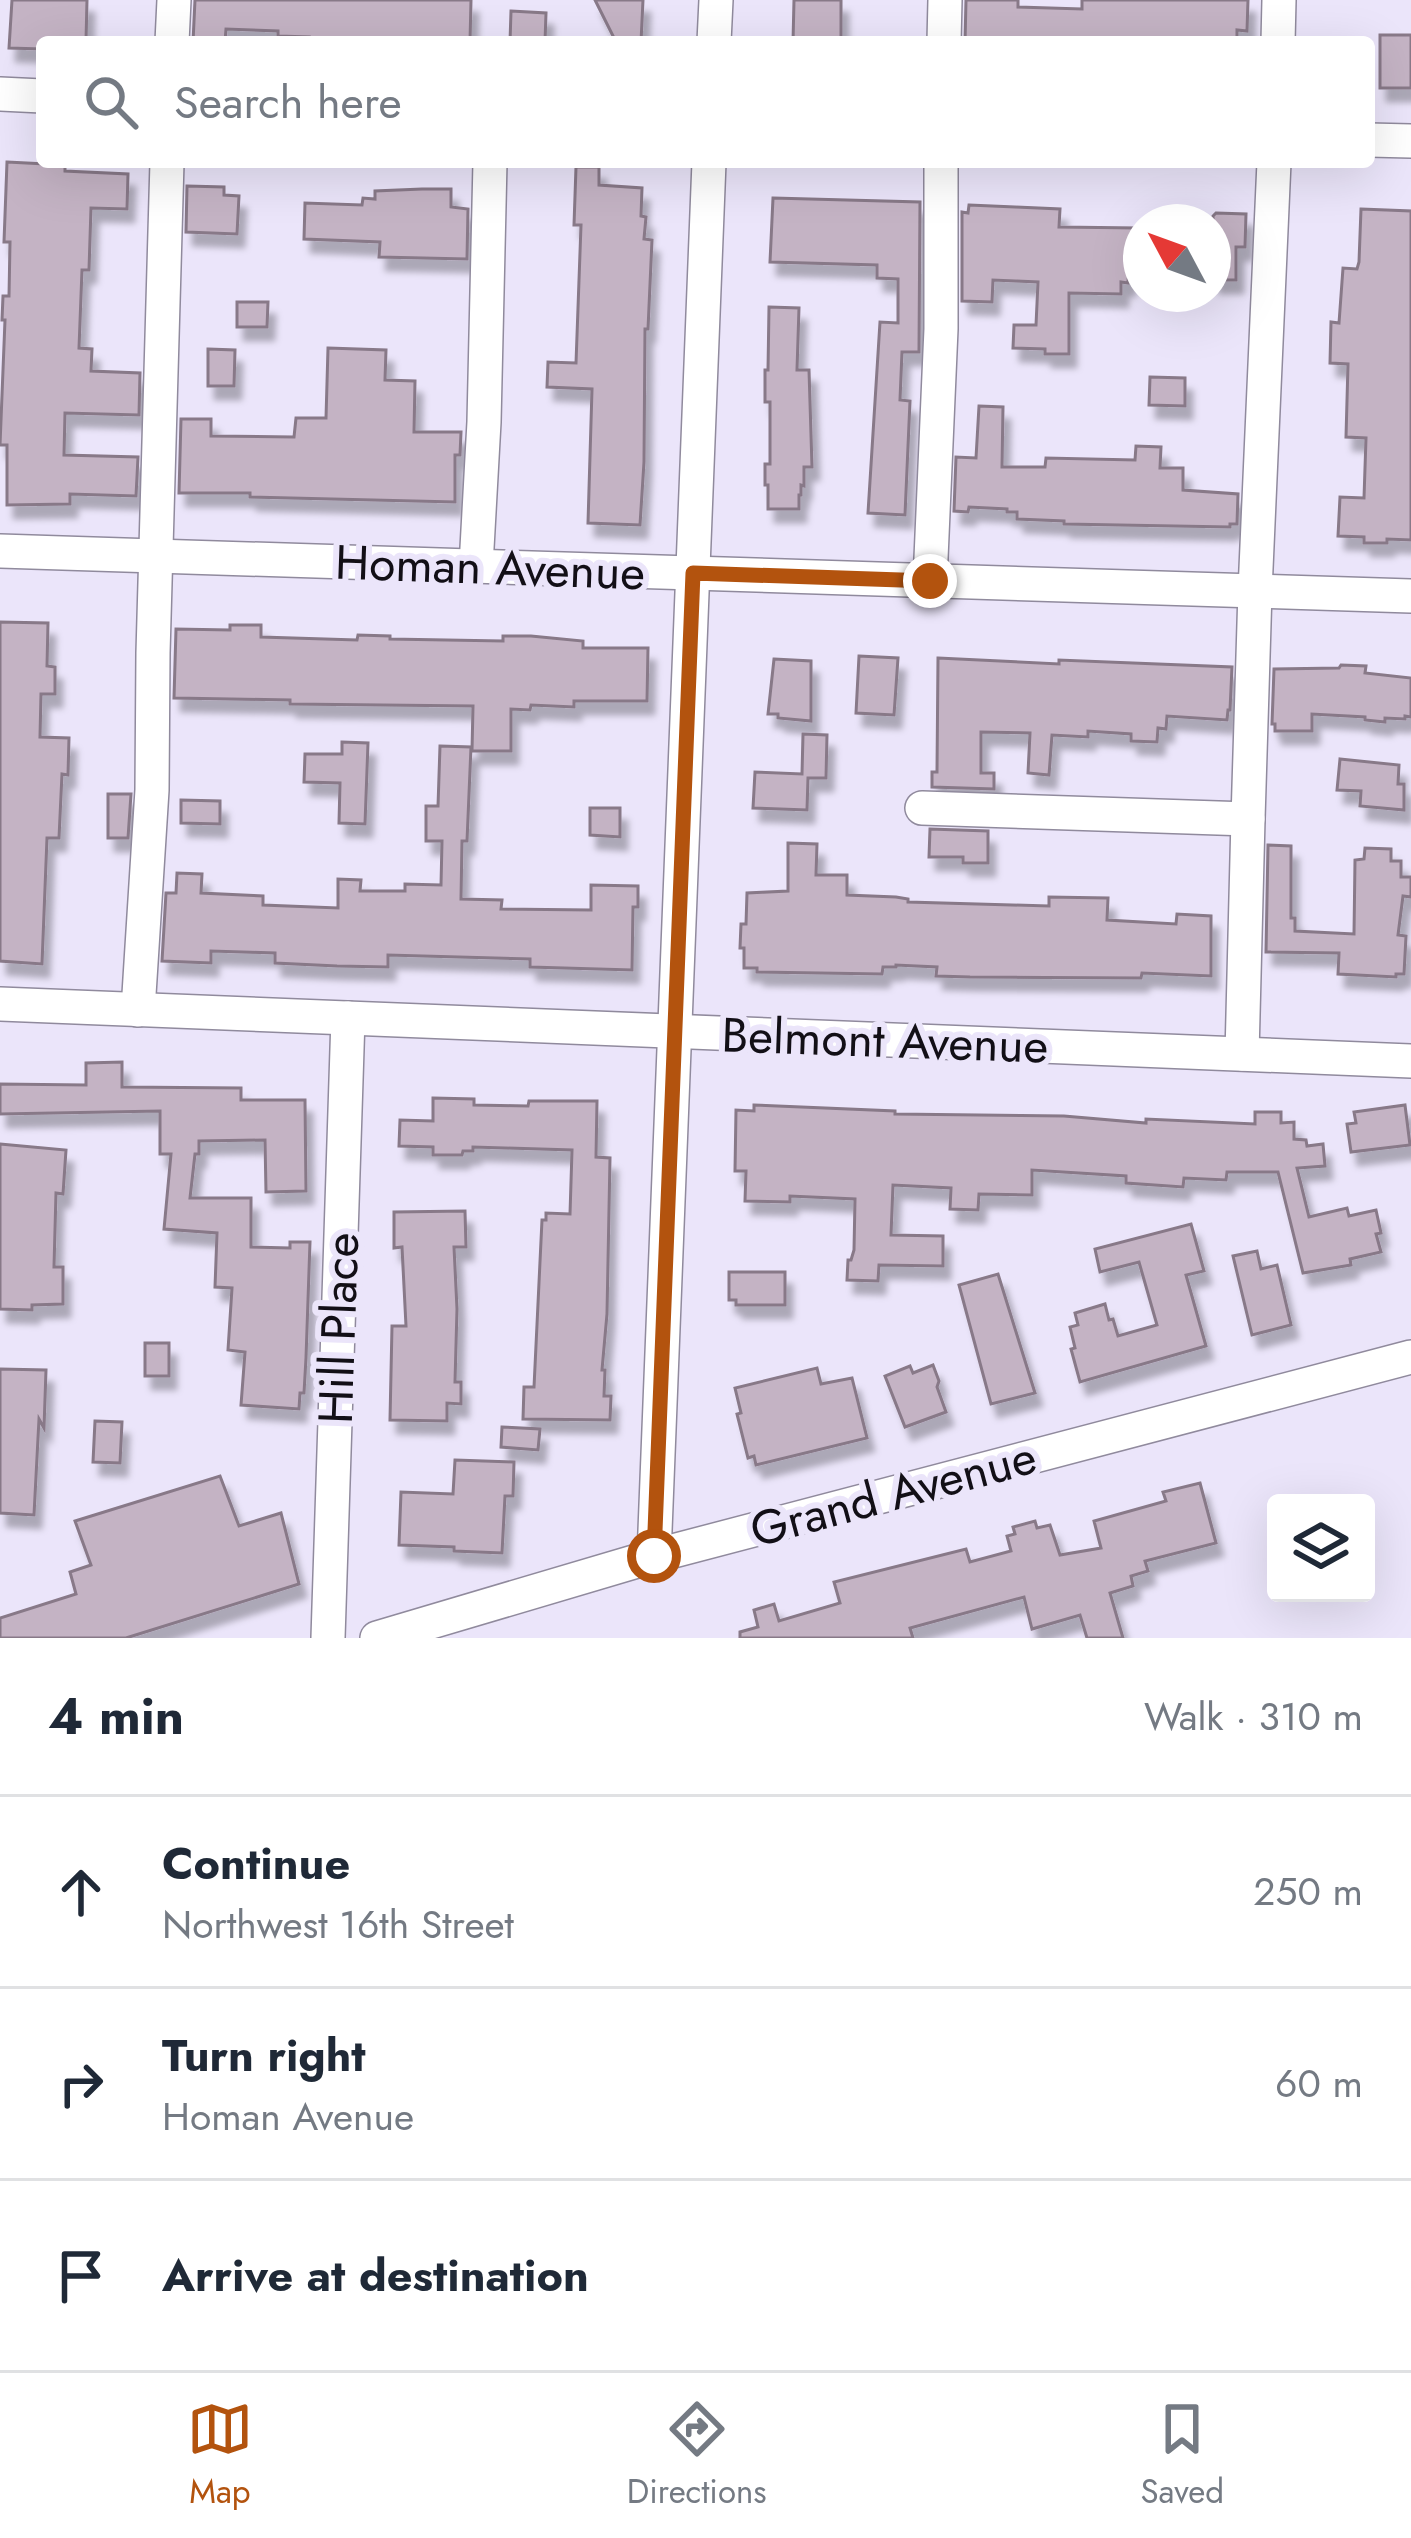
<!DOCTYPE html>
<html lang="en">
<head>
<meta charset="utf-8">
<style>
	body { margin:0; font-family:Jost,sans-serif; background:#f2f2f3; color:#1f2937 }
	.controls { position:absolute; right:36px; bottom:36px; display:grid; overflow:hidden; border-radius:12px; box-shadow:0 12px 48px #0002 }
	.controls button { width:108px; height:108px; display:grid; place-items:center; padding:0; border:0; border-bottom:3px solid #e0e1e3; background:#fff; color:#1f2937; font:60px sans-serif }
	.compass { position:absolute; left:1123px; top:204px; width:108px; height:108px; border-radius:50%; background:#fff; box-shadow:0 12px 48px #0002; rotate:311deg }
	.stop { position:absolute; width:36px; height:36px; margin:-27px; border:9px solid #b3530e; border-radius:50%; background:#fff }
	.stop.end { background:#b3530e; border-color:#fff; box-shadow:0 3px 12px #0008 }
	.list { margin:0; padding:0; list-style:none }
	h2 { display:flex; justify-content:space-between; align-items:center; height:156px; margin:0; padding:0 48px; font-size:51px }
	h2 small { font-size:39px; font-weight:400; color:#747a83 }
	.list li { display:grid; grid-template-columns:78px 1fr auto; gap:36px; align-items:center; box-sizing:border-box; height:192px; padding:0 48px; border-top:3px solid #e0e1e3 }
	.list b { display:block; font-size:45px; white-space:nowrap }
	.list p { margin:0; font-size:39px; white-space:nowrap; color:#747a83 }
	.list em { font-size:39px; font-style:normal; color:#747a83 }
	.icon { flex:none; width:66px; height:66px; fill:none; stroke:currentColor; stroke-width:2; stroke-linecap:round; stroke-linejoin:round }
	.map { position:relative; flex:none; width:1411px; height:1638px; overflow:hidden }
	.search { position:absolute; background:#fff; box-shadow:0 12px 48px #0002; left:36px; right:36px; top:36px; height:132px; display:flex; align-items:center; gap:30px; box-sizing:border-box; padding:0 42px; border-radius:12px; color:#747a83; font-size:45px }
	.sheet { height:732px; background:#fff }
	nav { display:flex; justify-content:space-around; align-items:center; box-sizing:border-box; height:168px; border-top:3px solid #e0e1e3; background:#fff; font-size:33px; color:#747a83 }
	nav a { display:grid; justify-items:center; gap:6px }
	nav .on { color:#b3530e }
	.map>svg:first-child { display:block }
</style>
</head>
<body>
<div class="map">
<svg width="1411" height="1638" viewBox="0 0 1411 1638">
	<defs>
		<filter id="shadow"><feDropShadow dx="7" dy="13" stdDeviation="3" flood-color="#0004"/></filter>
	</defs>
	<rect width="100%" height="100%" fill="#ebe5fa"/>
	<g fill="#c4b3c4" stroke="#887988" stroke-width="3" filter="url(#shadow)">
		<path d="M12,0H87L86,41L42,42V49L9,48Z"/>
		<path d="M195,0H471L470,42H308L309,37L278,36V31L226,29L225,42H193Z"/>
		<path d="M595,0H643L641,42H616Z"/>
		<path d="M794,0H841V42H793Z"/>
		<path d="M966,0H1018V7L1082,9V0H1248L1247,31L1237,30V42H965Z"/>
		<path d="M511,11L546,13L545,42H510Z"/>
		<rect x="1380" y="35" width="31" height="53"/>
		<path d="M7,162L65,165V171L128,174L127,209L91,208L89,270H82L79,348L92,349L91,371L140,373L139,415L65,413L64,455L138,457L136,496L70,494V504L7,505V445H0L5,320H2L3,296H9L10,242H4Z"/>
		<path d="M576,167H599V185L642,188L641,216L646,217L644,239L652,240L648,329H645L644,462L640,525L588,523L592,389L547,387L548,362L576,363L581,225H574Z"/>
		<path d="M187,186L224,187V195L239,196L237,234L186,232Z"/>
		<path d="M422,189H451V207L468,209L467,259L379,257L380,242L304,239L305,203L362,205L363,198L375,199V191Z"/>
		<path d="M773,198L920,202L919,352H902L900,400L910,401L905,515L868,513L880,322L898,323V279L877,278V265L770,262Z"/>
		<path d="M969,205L1060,209L1059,227L1138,228L1139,259H1129L1128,283L1121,282V294L1069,293V354H1045V349L1013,348L1014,325H1036L1038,282L993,280L992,302L962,301V212L968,213Z"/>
		<path d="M1361,209L1411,211V540L1387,539V543H1364V537L1338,536L1340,497L1364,498L1366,438L1346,437L1348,364L1330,363L1331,322L1339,323L1343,268L1357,269L1359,262Z"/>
		<path d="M1216,213L1246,214L1245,247H1236V280H1213V216Z"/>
		<path d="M237,302H268L267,327H237Z"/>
		<path d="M769,307L799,308L797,370H809L812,467H804V486L801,485V495H799V509H768V485H765V464H770V402H765V370H768Z"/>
		<path d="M328,348L386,350L385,380L415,381L414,432H461L460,455H455V502L250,497V493H179L181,419H211V436L294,437L296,418H326Z"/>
		<path d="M208,349L235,350L234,386H208Z"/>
		<path d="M1150,377L1185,378V406L1149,405Z"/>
		<path d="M979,406L1003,407L1002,467H1045L1046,458L1135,460L1136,446L1161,447L1160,468H1183V490L1238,494L1237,524H1230V527L1064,524V521L1017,519V512H1007V509L969,507L968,512L954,511L956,457L976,458Z"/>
		<path d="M0,622L48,623L47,666L55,667V694H41L40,737L69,738L68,775L62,774L59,838H47L42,964L0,961Z"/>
		<path d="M230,625H261V637L357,640L358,635L390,636V639L503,641V636H531L583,641V648H648L647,701H574V707L531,705L530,710L511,709V751H472L473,706L290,704V700L174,698L176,629L230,630Z"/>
		<path d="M859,656L898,658L894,715L856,713Z"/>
		<path d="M938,658L1059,664V660L1232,667L1230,710H1228L1227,720L1167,716L1166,729L1158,728L1157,742L1131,741V734L1088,731V737L1052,735L1049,775L1028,773L1030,733L981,732V773H994V789L932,787V772H937Z"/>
		<path d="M774,659L811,661V721L778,718V714H768Z"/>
		<path d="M1341,665L1366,666L1365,673L1411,678V717L1405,716V719L1385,718V722L1365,720V717L1312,714V731H1275V724H1272L1274,669L1339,668Z"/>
		<path d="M803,734L827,735L826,778H808L807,810L753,808L755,772L802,774Z"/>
		<path d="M342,742L368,743L365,824L339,823L340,783L304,782L305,754H342Z"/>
		<path d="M440,746L471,747L467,841H462L461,899L502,900L501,909L591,910V885L638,886V907H633L632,970L530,967V959L388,955V967L337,966L275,963V953L211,951V963L162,961L166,893H176L177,873L202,874L201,893L263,896V905L338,908V879L361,880L360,891H405V884L441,885L442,841H426V806H438Z"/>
		<path d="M1340,759L1399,765L1398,784H1404V810L1360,806L1361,791L1337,790Z"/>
		<path d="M108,794H131L128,838H108Z"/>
		<path d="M181,800L220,801V824L181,823Z"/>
		<path d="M590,808H620V837L590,835Z"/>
		<path d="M930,829L988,831V863H963V857H929Z"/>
		<path d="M788,843L817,844L816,875H847V895L896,897L908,899V902L1049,906V897L1108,898L1107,920L1176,924L1177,914L1211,916V976L1142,973L1141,978L970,977L936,976L937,967L896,965V967H883L882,974L757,972V968H744V948H740L741,924H746L747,893L788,891Z"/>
		<path d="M1268,845L1291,846V918H1295V931L1354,934L1355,860L1364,859L1365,848L1391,849V861H1401V877H1411V897L1403,896L1398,935L1406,936L1404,974H1396V977L1338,974L1339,953L1266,952Z"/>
		<path d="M122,1062V1087L241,1088V1100H305L306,1191L266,1192L265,1140L199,1141V1154H195L190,1198H251V1247L290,1248V1242H310L306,1358L304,1393H300L299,1409L241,1405L245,1352L228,1350L232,1288L215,1287L217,1233L164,1229L171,1154H160V1111L0,1114V1084L86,1085V1063Z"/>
		<path d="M433,1098L474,1099V1105L528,1106L529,1101H597L596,1157L610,1158L607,1314L602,1370H605L604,1396H611L610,1420L523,1419L524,1387H534L542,1220H546V1213L570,1214L572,1150L473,1147V1151H463L462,1155H433V1147L399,1146L400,1120L433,1121Z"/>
		<path d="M754,1105L895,1111V1114L1064,1116L1146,1123V1119L1255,1124V1112H1281V1123L1294,1122V1139L1306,1140L1307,1146L1323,1144L1325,1166L1297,1168L1309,1217L1347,1208L1349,1216L1376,1210L1381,1233L1376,1234L1381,1252L1350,1259L1351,1265L1303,1273L1278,1172H1227L1226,1180L1184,1178L1183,1187L1126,1183V1176L1032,1170V1195L979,1194L978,1210L950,1209L951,1188L893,1185L891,1235L943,1236V1266L879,1265L878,1281L847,1280L848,1260H851L854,1250L855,1199L790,1196V1202L745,1201L746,1171H735L736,1110L754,1111Z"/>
		<path d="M1405,1105L1410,1145L1351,1152L1347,1124L1356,1123L1354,1112Z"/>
		<path d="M0,1144L66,1150L63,1194L56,1193L54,1267H63V1304L32,1305V1310L0,1309Z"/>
		<path d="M465,1211L466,1247H454L457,1309L455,1382H461V1404L447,1403V1421L390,1420L392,1326H406L402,1247L394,1248V1212Z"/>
		<path d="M1191,1224L1204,1271L1186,1275L1206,1346L1080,1382L1071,1349L1075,1348L1070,1327L1078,1325L1075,1313L1105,1304L1109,1320L1113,1319L1118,1336L1157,1325L1139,1262L1100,1272L1095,1249Z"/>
		<path d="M1257,1251L1261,1269L1277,1265L1291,1325L1252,1335L1233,1256Z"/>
		<path d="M729,1272H785V1305H736V1300H729Z"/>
		<path d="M998,1274L1035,1393L991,1404L959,1285Z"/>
		<rect x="145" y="1343" width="24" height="33"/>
		<path d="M933,1365L939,1381L937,1387L946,1412L905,1427L885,1376L910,1366L913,1373Z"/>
		<path d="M817,1368L821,1384L852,1378L867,1438L756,1465L754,1456L748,1458L737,1414L741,1413L735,1388Z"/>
		<path d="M0,1369L46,1370L44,1428L39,1419L34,1515L0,1513Z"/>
		<path d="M95,1421L122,1422L120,1463L93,1462Z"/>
		<path d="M502,1427L540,1429L538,1450L501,1447Z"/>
		<path d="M455,1460L514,1462L513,1496H505L502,1553L454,1551V1547L399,1545L401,1492L453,1494Z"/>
		<path d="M220,1476L239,1526L281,1513L299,1584L126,1638H0V1618L76,1594L70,1572L91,1565L75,1521Z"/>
		<path d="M1200,1483L1216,1543L1145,1561L1148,1571L1131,1576L1133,1586L1110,1593L1123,1638H1087L1080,1615L1032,1629L1024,1597L910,1628L913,1638H740V1632L758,1627L754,1610L774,1604L779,1621L840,1603L834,1582L966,1549L970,1562L1011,1551L1007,1536L1015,1534L1013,1527L1035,1521L1037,1528L1050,1525L1060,1555L1101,1548L1094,1521L1166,1501L1163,1492Z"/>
	</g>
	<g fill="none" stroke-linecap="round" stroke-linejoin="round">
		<g stroke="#908a9d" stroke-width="36">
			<g id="minor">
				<path d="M172,42L174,0"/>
				<path d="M714,42L716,0"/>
				<path d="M944,42L945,0"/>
				<path d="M1278,42L1279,0"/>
				<path d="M0,94L42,96"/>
				<path d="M1369,140L1411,141"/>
				<path d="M0,551L1411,596"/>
				<path d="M476,566L484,422L490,162"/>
				<path d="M930,581L941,329V162"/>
				<path d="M922,808L1248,819L1255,591L1274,162"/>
				<path d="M0,1004L1411,1061"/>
				<path d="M138,1010L152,790L153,653L167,162"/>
				<path d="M1242,1054L1248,819"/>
				<path d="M654,1556L709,162"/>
				<path d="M328,1638L348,1018"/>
				<path d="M377,1638L654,1556L1411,1357"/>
			</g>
		</g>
		<use href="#minor" stroke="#fff" stroke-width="33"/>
	</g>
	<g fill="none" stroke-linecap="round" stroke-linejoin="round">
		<path stroke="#b3530e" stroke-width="15" d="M654,1556L693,573L930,581"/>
	</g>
	<g text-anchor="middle" stroke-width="12" stroke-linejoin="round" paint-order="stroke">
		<g font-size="48" fill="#120f16" stroke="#ebe5fa">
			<text transform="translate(490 567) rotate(2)" y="17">Homan Avenue</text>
			<text transform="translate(885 1040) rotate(2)" y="17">Belmont Avenue</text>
			<text transform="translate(338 1328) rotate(-88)" y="17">Hill Place</text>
			<text transform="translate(893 1493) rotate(-15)" y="17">Grand Avenue</text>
		</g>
	</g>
</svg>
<div class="controls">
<button><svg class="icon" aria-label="layers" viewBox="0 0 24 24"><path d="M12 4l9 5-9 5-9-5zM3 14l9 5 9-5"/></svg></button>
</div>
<svg class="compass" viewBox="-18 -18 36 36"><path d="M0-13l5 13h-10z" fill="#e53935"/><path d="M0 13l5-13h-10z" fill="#747a83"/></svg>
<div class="stop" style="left:654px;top:1556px"></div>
<div class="stop end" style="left:930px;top:581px"></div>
<div class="search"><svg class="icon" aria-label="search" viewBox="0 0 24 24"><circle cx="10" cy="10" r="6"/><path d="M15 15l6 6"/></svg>Search here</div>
</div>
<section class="sheet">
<h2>4 min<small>Walk · 310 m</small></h2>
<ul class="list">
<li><svg class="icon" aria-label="ahead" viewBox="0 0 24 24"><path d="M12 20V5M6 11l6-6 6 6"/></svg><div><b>Continue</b><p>Northwest 16th Street</p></div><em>250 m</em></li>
<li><svg class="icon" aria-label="right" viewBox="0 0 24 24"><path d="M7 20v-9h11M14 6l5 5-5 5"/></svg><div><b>Turn right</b><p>Homan Avenue</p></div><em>60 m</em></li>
<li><svg class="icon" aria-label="arrive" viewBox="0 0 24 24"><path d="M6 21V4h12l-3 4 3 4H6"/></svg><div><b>Arrive at destination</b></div></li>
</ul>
</section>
<nav>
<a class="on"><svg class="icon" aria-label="map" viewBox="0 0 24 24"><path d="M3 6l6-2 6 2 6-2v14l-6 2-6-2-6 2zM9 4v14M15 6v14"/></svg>Map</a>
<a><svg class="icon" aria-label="directions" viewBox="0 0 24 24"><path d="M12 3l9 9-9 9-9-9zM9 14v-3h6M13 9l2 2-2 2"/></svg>Directions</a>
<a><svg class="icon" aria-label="saved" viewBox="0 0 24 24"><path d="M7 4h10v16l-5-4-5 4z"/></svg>Saved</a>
</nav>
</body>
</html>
